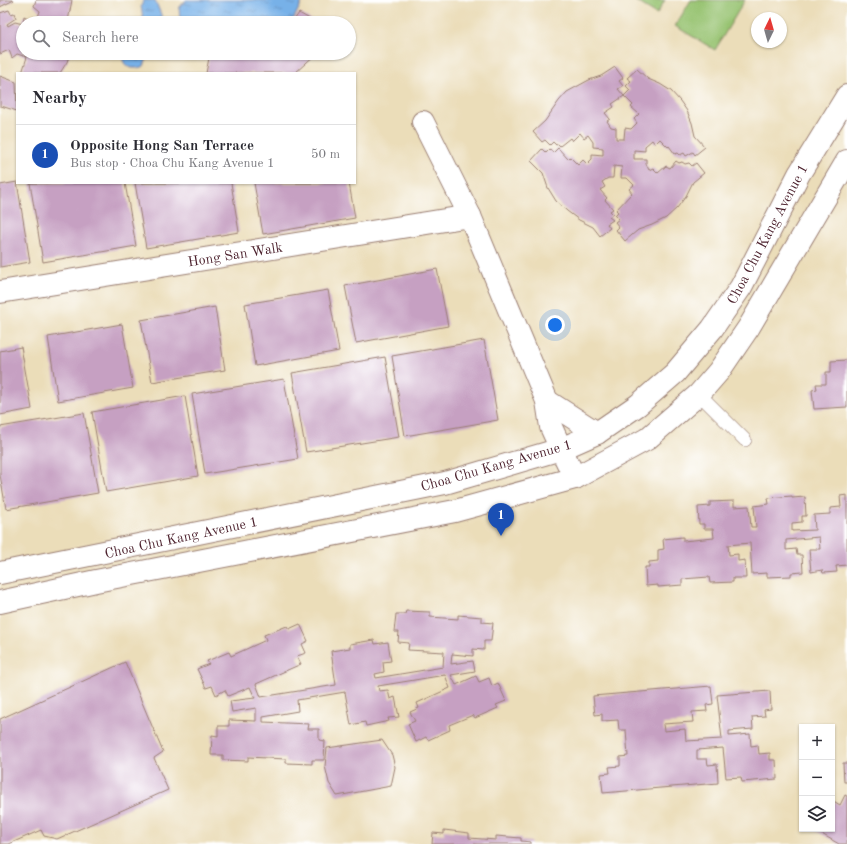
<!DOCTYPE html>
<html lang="en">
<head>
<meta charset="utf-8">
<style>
	body { margin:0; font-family:"Old Standard TT",serif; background:#f2f2f3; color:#2b2b33 }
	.controls { position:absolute; right:12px; bottom:12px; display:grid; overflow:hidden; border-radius:0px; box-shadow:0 1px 3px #0004 }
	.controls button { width:36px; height:36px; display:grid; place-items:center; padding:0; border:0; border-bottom:1px solid #e1e1e2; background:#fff; color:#2b2b33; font:20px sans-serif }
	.compass { position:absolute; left:751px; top:12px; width:36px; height:36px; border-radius:50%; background:#fff; box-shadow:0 1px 3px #0004; rotate:5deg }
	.you { position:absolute; left:555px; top:325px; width:14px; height:14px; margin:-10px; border:3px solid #fff; border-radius:50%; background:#1a73e8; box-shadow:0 0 0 6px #1a73e833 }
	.badge { display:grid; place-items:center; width:26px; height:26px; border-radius:50%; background:#c8321e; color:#fff; font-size:13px; font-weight:700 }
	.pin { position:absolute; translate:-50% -33px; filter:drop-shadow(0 1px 2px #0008) }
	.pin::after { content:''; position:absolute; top:21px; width:14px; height:12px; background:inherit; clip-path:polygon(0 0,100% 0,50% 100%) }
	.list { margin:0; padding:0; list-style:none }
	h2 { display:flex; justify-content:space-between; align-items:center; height:52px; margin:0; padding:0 16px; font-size:17px }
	h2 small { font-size:13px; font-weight:400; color:#7c7c81 }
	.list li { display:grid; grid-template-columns:26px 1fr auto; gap:12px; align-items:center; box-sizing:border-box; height:60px; padding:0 16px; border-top:1px solid #e1e1e2 }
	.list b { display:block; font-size:15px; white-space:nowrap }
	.list p { margin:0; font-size:13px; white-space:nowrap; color:#7c7c81 }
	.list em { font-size:13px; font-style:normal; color:#7c7c81 }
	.icon { flex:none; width:22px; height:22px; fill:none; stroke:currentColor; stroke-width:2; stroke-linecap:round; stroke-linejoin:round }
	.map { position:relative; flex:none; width:847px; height:844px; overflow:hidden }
	.search { position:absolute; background:#fff; box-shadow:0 1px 3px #0004; left:16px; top:16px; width:340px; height:44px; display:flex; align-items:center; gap:10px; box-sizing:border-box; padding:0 14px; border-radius:22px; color:#7c7c81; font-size:15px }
	.panel { position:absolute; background:#fff; box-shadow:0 1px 3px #0004; left:16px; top:72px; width:340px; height:112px; border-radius:0px }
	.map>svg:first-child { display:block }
</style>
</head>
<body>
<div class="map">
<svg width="847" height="844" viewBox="0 0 847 844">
	<defs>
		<pattern id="water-ripples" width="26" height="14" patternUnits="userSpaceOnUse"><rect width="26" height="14" fill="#77b1e8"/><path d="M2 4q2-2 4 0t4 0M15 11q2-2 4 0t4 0" fill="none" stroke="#648fbc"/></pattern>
	</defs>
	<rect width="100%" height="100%" fill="#fff"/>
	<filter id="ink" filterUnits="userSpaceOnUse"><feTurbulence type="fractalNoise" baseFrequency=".025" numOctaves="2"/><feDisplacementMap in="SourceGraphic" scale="8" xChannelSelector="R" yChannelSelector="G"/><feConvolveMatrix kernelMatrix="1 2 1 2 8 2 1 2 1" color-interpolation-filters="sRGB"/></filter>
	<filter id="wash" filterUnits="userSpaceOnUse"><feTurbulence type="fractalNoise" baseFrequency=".012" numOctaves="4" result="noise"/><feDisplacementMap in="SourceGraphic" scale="16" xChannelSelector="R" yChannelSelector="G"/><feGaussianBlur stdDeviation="0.9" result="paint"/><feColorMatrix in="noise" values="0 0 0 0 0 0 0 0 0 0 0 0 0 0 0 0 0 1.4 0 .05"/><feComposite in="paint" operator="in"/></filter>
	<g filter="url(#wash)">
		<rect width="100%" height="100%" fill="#ebddb9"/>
		<g fill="#97c371" stroke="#70714e">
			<path d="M634,0H665L657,14Z"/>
			<path d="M691,0H745L715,50L675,26Z"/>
		</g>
		<g fill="url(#water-ripples)" stroke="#60688a">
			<path d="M144,0H155L162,17V23H144L141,6Z"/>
			<path d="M186,0H303L294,18L289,23H182L180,18L179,8Z"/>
			<path d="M122,53H149L144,66C131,71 122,67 122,53Z"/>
		</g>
		<g id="blocks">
			<g fill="#c6a0c2" fill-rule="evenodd">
				<path d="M0,0H14L0,7Z"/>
				<path d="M36,0H72L68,21L73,23H36L40,11L34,6Z"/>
				<path d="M9,10L11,14L14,13L16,18L7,24L8,26L15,22L23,24V53H70L67,62L60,73H22L27,57L17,54L12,58L9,50L0,54V13Z"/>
				<path d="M299,13L317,23H292Z"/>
				<path d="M24,16L30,19V23H23Z"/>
				<path d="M210,53L233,54L241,53H317L295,73H206Z"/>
				<path d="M615,67L623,78L619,81L623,86L618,89L624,96L630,90L626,86L631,81L627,78L637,69L648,79L660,84L671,91L680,101L687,111L692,123L695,136L705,147L695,155L693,152L686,156L684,153L680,155L678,153L675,154L669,146L668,147L660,139L655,144L652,140L645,146V151L634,150V159H646V164L649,170L653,168L658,173L666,166L670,168L676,161L679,163L682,162L685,164L689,163L692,166L696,163L704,173L693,182L686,196L677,208L666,218L652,225L638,230L625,241L616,230L619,227L615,222L619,219L615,215L618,212L616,210L632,193L629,189L634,185L627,178H621L622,167L614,166L613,178H608L602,182L605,187L600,190L607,198L605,200L613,209L610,211L613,214L609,217L613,220L607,224L610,228L600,236L593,227L579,220L567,211L556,201L548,188L543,173L531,161L542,149L546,153L550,149L553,153L558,148L568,159L570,157L578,165L583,160L587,164L592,159V154L603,155V148L593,147V142L588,135L584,138L580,133L572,141L570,138L560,146L558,144L556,145L553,142L550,145L545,140L542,142L533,132L545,121L559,101L567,92L589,80L601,76ZM624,96L633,105L631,107L639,114L634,119L637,123L631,129L625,128L624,139H616V128L611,127L607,121L610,119L605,113L614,107L612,104Z"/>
				<path d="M0,76L16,82L17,111L1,106L0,107Z"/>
				<path d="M17,182L30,262L0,267V185Z"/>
				<path d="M30,183H125L136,246L43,262Z"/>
				<path d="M135,183H231L239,232L146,248Z"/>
				<path d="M254,183H349L355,218L263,234Z"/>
				<path d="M437,269L448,326L356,343L345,286Z"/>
				<path d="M328,290L339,351L255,366L245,304Z"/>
				<path d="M215,307L225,370L152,382L141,320Z"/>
				<path d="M122,324L133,388L58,401L48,337Z"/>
				<path d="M484,340L498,420L405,436L392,356Z"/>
				<path d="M21,347L32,409L0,415V351Z"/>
				<path d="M385,357L399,437L306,452L292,373Z"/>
				<path d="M847,360V407L814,409L812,390L817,389L816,384H826V372H831V361Z"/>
				<path d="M284,379L298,459L205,474L192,394Z"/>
				<path d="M185,396L198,476L106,492L92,412Z"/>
				<path d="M84,413L98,493L6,509L0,475V427Z"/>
				<path d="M847,495V565L836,566L837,572L823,573L822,570L811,572L809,549H820L819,537L786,540V550L796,549L797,555H802L803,572L791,573V576L767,577V573L752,574L750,543L728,545L729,555L738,554V561L745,560L746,578H733V582L710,583L709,577L682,579V585L658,587V585L646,586L645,567H649V562L658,561V550L664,549L663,539L683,537V541L714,538L713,529H704V524H699L698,507L710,506V502L734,501V507L749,506L751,527H756L754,506L769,504L768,498L792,496V498L805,497L806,516H802V522L792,523V531L815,530L814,515L830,514V508L841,507L840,496Z"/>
				<path d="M406,611L430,612V617L458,619V615L482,617V622L493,623L491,641H484V650L473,649V656L452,654L451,664L473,661L475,671L451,675L456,685L476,676L479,682L489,678L492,686L498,683L506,701L496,705L498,708L475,718L473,715L449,725L450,730L428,740L426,737L416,742L408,724L415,721L410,712L419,708L417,703L450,688L445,675L378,686L379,691L388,690L390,699L395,697L399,717L388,718L389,721L366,726L365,722L351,725L345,692L297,700L298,711L263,717V722L309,724L308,729H319V740L325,741L324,760H312V764L286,763V759L248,757V761L223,760V755H211L212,735L218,736V726H229V720L256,721V708L232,712L230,701L255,698L250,687L228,696L225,690L216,695L212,686L206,688L197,669L209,664L207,661L229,652L231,656L266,640L264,635L287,626L289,629L300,624L308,641L302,644L306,653L297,656L301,664L256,684L261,697L336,685L331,651L350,648V644L374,640L375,644L388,642L391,661L383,662L384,672L375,674L376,678L443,667L444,652L408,650L409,643L398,642L399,632H394L396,614H405Z"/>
				<path d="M125,662L163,752L154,758L168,790L57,839L44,836L41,830L9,844H0V719Z"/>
				<path d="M711,686L713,704L706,705L707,711L692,712L693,722L663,724L664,731L685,729L686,741L722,739L717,695L770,691L771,709L764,710L765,716L752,717L753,729L729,731V736L750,734L751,746L758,745L759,754L770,753V760H776L777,779L742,782L741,777L726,778L723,748L697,750V759H707L708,765L717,764L718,783L603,793L601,774L610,773L609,767L620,766V757L628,756L626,730H619L618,720L602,721V714L595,715L593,696Z"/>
				<path d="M382,740L392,755L395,767L391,786L337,796L329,783L325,766L327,748Z"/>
				<path d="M843,763H847V782H844Z"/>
				<path d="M845,795L847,796V844H839L813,829H832V800L840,805Z"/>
				<path d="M444,830L469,833V838L496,840V836L521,838V841L531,842V844H432L433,833L444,834Z"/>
			</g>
		</g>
	</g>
	<g filter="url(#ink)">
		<use href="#blocks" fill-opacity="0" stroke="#9a7e72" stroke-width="1"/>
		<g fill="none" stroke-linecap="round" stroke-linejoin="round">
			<g stroke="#9a7e72" stroke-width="14">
				<path id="service" d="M699,394L745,440"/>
			</g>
			<g stroke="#9a7e72" stroke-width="24">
				<g id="minor">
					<path d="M423,122L470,216L547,401L551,427L561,449L575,478"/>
					<path d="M0,292L470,216"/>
					<path d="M547,401L597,433"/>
				</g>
			</g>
			<g stroke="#9a7e72" stroke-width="24">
				<g id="tertiary">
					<path d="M0,573L445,483L561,449L597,433L638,405L675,373L712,329L741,287L799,174L847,96"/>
					<path d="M0,602L96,581L455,511L575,478L647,439L699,394L719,371L749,327L847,161"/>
				</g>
			</g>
			<use href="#service" stroke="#fff" stroke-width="13"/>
			<use href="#minor" stroke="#fff" stroke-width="22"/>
			<use href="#tertiary" stroke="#fff" stroke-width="22"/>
		</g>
	</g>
	<g text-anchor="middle" stroke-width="3.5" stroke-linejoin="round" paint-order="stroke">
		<g font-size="14" fill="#4a1f2b" stroke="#fff">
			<text transform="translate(767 234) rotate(-62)" y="5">Choa Chu Kang Avenue 1</text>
			<text transform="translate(235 254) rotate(-9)" y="5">Hong San Walk</text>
			<text transform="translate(496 465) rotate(-16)" y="5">Choa Chu Kang Avenue 1</text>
			<text transform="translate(181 537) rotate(-12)" y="5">Choa Chu Kang Avenue 1</text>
		</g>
	</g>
</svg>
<div class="controls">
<button>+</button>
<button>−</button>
<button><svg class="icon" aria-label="layers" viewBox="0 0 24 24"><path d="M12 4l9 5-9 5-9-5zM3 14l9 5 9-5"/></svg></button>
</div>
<svg class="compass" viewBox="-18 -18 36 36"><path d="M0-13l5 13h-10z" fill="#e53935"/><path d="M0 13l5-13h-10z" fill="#7c7c81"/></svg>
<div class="you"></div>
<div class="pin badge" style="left:501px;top:536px;background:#1a4fb4">1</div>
<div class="search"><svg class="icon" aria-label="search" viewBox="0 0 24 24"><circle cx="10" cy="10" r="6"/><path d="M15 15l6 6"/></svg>Search here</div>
<section class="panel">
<h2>Nearby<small></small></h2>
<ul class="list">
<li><span class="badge" style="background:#1a4fb4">1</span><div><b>Opposite Hong San Terrace</b><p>Bus stop · Choa Chu Kang Avenue 1</p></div><em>50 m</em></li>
</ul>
</section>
</div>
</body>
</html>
